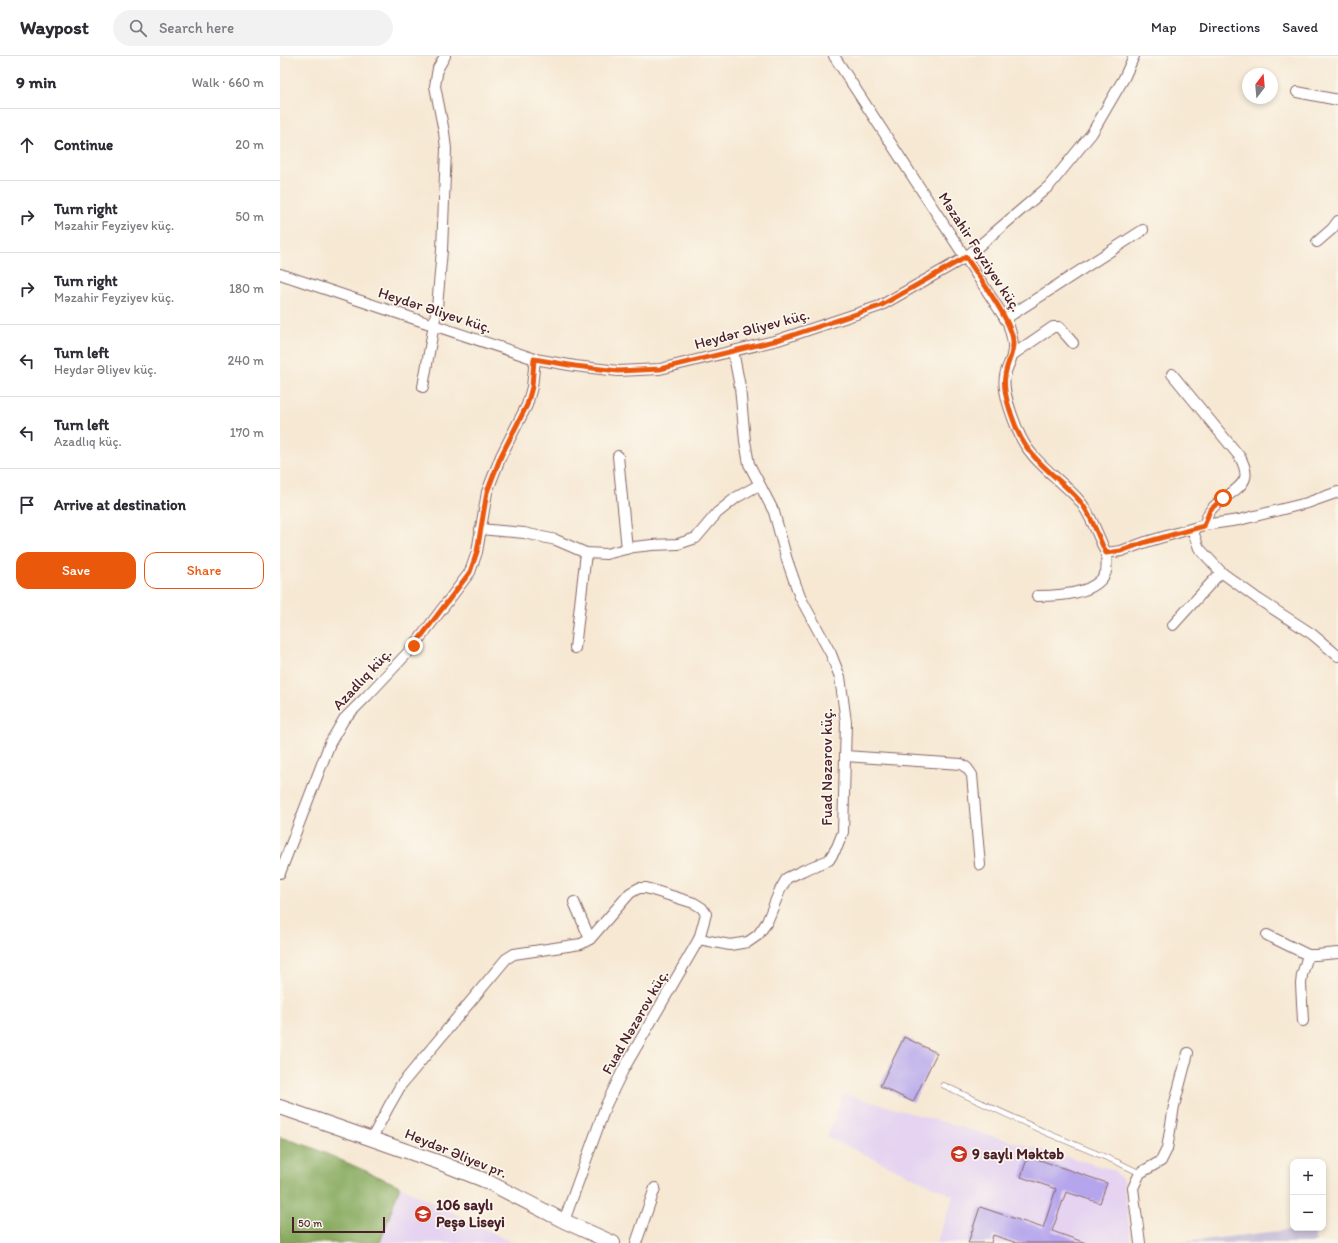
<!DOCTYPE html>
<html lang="en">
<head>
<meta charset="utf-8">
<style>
	body { margin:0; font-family:Itim,sans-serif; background:#f2f2f3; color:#2b2b33 }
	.controls { position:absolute; right:12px; bottom:12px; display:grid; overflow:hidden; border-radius:8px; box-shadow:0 2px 6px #0003 }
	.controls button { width:36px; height:36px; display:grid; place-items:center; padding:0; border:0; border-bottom:1px solid #e1e1e2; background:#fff; color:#2b2b33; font:20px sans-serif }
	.compass { position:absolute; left:962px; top:12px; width:36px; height:36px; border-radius:50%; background:#fff; box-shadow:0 2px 6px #0003; rotate:16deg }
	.scale { position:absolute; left:12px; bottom:10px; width:93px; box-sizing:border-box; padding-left:4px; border:2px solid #4a1f2b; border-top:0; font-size:11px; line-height:14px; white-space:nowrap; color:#4a1f2b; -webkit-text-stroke:3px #fbf7ec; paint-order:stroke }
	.stop { position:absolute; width:12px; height:12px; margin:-9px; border:3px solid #ea580c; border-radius:50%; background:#fff }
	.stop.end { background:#ea580c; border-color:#fff; box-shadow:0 1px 4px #0008 }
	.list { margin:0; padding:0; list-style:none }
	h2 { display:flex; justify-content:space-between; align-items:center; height:52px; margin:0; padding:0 16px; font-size:17px }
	h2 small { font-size:13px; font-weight:400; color:#7c7c81 }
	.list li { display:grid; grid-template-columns:26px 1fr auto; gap:12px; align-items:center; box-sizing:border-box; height:72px; padding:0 16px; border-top:1px solid #e1e1e2 }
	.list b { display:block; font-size:15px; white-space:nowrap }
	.list p { margin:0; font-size:13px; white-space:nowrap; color:#7c7c81 }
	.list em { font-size:13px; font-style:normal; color:#7c7c81 }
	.actions { display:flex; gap:8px; padding:12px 16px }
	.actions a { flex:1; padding:9px 0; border:1px solid #ea580c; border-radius:12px; text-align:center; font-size:14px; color:#ea580c }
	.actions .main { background:#ea580c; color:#fff }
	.icon { flex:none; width:22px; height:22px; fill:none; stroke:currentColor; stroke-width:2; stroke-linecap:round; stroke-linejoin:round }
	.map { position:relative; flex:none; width:1058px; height:1187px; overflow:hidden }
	header { display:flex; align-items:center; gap:24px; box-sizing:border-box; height:56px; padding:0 20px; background:#fff; border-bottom:1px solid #e1e1e2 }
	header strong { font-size:19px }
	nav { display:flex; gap:22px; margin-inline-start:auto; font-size:14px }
	.search { width:280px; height:36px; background:#f2f2f3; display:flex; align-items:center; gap:10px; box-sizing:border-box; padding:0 14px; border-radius:22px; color:#7c7c81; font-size:15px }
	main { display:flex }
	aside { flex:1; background:#fff }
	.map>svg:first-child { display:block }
</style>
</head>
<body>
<header>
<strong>Waypost</strong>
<div class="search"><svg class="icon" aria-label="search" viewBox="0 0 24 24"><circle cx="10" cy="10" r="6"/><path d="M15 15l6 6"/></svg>Search here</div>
<nav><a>Map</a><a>Directions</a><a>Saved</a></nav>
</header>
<main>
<aside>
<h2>9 min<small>Walk · 660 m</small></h2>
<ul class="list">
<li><svg class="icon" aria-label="ahead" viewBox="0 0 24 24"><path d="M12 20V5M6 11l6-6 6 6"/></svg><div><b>Continue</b></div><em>20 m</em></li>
<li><svg class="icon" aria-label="right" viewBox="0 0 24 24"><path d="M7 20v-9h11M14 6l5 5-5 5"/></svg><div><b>Turn right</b><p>Məzahir Feyziyev küç.</p></div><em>50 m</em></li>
<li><svg class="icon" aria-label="right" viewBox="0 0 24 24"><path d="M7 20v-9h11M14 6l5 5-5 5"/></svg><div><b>Turn right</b><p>Məzahir Feyziyev küç.</p></div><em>180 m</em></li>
<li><svg class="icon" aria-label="left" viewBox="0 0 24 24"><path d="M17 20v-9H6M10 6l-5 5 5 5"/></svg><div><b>Turn left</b><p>Heydər Əliyev küç.</p></div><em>240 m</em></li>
<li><svg class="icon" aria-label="left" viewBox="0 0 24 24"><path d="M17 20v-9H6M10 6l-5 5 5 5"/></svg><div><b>Turn left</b><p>Azadlıq küç.</p></div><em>170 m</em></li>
<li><svg class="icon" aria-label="arrive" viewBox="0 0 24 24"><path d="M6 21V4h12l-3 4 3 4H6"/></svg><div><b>Arrive at destination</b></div></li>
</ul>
<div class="actions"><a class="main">Save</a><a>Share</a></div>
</aside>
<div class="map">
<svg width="1058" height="1187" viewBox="0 0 1058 1187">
	<rect width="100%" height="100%" fill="#fbf7ec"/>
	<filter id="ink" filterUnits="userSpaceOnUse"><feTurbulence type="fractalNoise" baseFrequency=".025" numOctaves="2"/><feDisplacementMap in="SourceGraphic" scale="8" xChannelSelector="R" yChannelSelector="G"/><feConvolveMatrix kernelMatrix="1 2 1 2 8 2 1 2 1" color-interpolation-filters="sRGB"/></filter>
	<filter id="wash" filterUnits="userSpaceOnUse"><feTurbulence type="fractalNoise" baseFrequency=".012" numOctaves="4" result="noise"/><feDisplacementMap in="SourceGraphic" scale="16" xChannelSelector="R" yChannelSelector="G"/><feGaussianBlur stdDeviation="0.9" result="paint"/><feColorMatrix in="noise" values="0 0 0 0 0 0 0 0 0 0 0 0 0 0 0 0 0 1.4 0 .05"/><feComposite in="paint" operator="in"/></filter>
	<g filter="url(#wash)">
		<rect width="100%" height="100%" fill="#f6e8d3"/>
		<g fill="#e5d3f1">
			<path d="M563,1038L834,1114L843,1124L851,1187H656L674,1140L547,1081Z"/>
			<path d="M120,1130L233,1187H100Z"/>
		</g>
		<path fill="#c7c0d9" d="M1024,1172H1034L1036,1187H896Z"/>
		<path fill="#87aa5e" stroke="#686444" d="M0,1081L31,1091L120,1130L100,1187H0Z"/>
		<g id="blocks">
			<g fill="#b5a5ec">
				<path d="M624,981L657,997L633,1046L600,1030Z"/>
				<path d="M748,1100L827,1127L820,1147L786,1136L772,1175L806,1187H737L713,1179L711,1187H688L700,1151L763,1172L776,1133L741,1121Z"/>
			</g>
		</g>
	</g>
	<g filter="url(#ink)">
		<use href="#blocks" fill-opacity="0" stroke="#866566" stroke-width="1"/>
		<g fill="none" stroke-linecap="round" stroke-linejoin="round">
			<g stroke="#866566" stroke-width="6">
				<path id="lane" d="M663,1029L767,1077L837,1106L860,1117"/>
			</g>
			<g stroke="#866566" stroke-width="12">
				<g id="street">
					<path d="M554,0L728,267C731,278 735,288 732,300C730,307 726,313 725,320C722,335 732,360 738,375C749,404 778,421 798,443C810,456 818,480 826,497L841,495L866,486L924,469L959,464L1027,447L1058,436"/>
					<path d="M1017,36L1058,44"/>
					<path d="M1037,186L1052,173L1058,165"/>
					<path d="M0,218L255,303L295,310L338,315L380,313L498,284L600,250L686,201L769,130L812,77L844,22L854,0"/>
					<path d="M725,263L863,174"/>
					<path d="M732,299L773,271H779L793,287"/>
					<path d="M892,318L960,401C963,407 967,415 965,422C961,435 938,443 930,455C927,459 926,465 924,469"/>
					<path d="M143,331L157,251L162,194L166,93L164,76L155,30L158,12L165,0"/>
					<path d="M338,400L347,493"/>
					<path d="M200,473L244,477L276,484L306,497L326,498L354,491L372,489L398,488L416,482L437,457L457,441L479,429"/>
					<path d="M912,473L919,492L941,516L978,543L1032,578L1058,600"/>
					<path d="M757,540C777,540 814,539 825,518C828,513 826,503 826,497"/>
					<path d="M893,569L941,516"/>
					<path d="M295,592L306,497"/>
					<path d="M565,700L681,708L687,712L692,719L700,809"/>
					<path d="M0,817L50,687L64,663L87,640L134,590L190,516L197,496L207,436L221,400L247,349L252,331L255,303"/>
					<path d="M294,846L310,883"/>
					<path d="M987,879L1028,899H1036L1058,897"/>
					<path d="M1023,965L1021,928L1022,919L1028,899"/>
					<path d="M92,1082L109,1050L121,1029L226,903L234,898L301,888L310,883L350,837L359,832H366L414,847L422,852L426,858L419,883"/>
					<path d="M284,1165L326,1049L343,1014L419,883L450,889L468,886L478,879L487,866L500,834L507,822L524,814L549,804L557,791L563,776L566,666L560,621L551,598L520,541L507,504L494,456L469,408L465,385L460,331L453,295"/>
					<path d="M356,1187L375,1132"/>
					<path d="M860,1187L853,1132L860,1117L881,1105L887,1093L894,1050L908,997"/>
				</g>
			</g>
			<g stroke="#866566" stroke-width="16">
				<path id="secondary" d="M0,1051L158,1106L204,1124L284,1165L333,1187"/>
			</g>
			<use href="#lane" stroke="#fff" stroke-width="5"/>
			<use href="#street" stroke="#fff" stroke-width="10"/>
			<use href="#secondary" stroke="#fff" stroke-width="14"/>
		</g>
	</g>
	<g fill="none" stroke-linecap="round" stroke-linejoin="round" filter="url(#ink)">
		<path stroke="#ea580c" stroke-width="5" d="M134,590L190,516L197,496L207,436L221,400L247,349L252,331L254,303L295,310L338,315L380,313L498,284L600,250L686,201C698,220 732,265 733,285C734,298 726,308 725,320C722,336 732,361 738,376C750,404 778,421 798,443C810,456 818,480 826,497L841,495L866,486L924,470L930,454L943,442"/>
	</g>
	<defs>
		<g id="school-disc" transform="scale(0.9)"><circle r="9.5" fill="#c8321e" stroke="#fbf7ec"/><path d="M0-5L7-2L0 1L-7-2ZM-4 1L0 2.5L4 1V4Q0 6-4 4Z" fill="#fff"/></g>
	</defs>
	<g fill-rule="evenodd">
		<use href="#school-disc" x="679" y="1098"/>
		<use href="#school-disc" x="143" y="1158"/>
	</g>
	<g text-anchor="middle" stroke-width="3.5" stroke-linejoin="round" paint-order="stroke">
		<g font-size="15" fill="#4a1f2b" stroke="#fbf7ec">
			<text transform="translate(700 196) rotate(57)" y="5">Məzahir Feyziyev küç.</text>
			<text transform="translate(155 254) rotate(18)" y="5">Heydər Əliyev küç.</text>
			<text transform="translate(472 273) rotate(-15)" y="5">Heydər Əliyev küç.</text>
			<text transform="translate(82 623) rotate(-47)" y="5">Azadlıq küç.</text>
			<text transform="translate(547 711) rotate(-90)" y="5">Fuad Nəzərov küç.</text>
			<text transform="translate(355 966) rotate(-60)" y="5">Fuad Nəzərov küç.</text>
			<text transform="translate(176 1097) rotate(22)" y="5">Heydər Əliyev pr.</text>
		</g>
		<g font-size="15" font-weight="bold" fill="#4a1f2b" stroke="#fbf7ec" text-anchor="start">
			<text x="692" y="1103">9 saylı Məktəb</text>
			<text x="156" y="1154">106 saylı<tspan x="156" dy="17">Peşə Liseyi</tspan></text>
		</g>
	</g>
</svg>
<div class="controls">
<button>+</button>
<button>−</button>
</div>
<svg class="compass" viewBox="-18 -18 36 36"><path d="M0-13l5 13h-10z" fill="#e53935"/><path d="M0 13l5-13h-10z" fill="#7c7c81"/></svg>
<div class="scale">50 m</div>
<div class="stop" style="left:943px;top:442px"></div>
<div class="stop end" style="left:134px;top:590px"></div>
</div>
</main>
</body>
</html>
